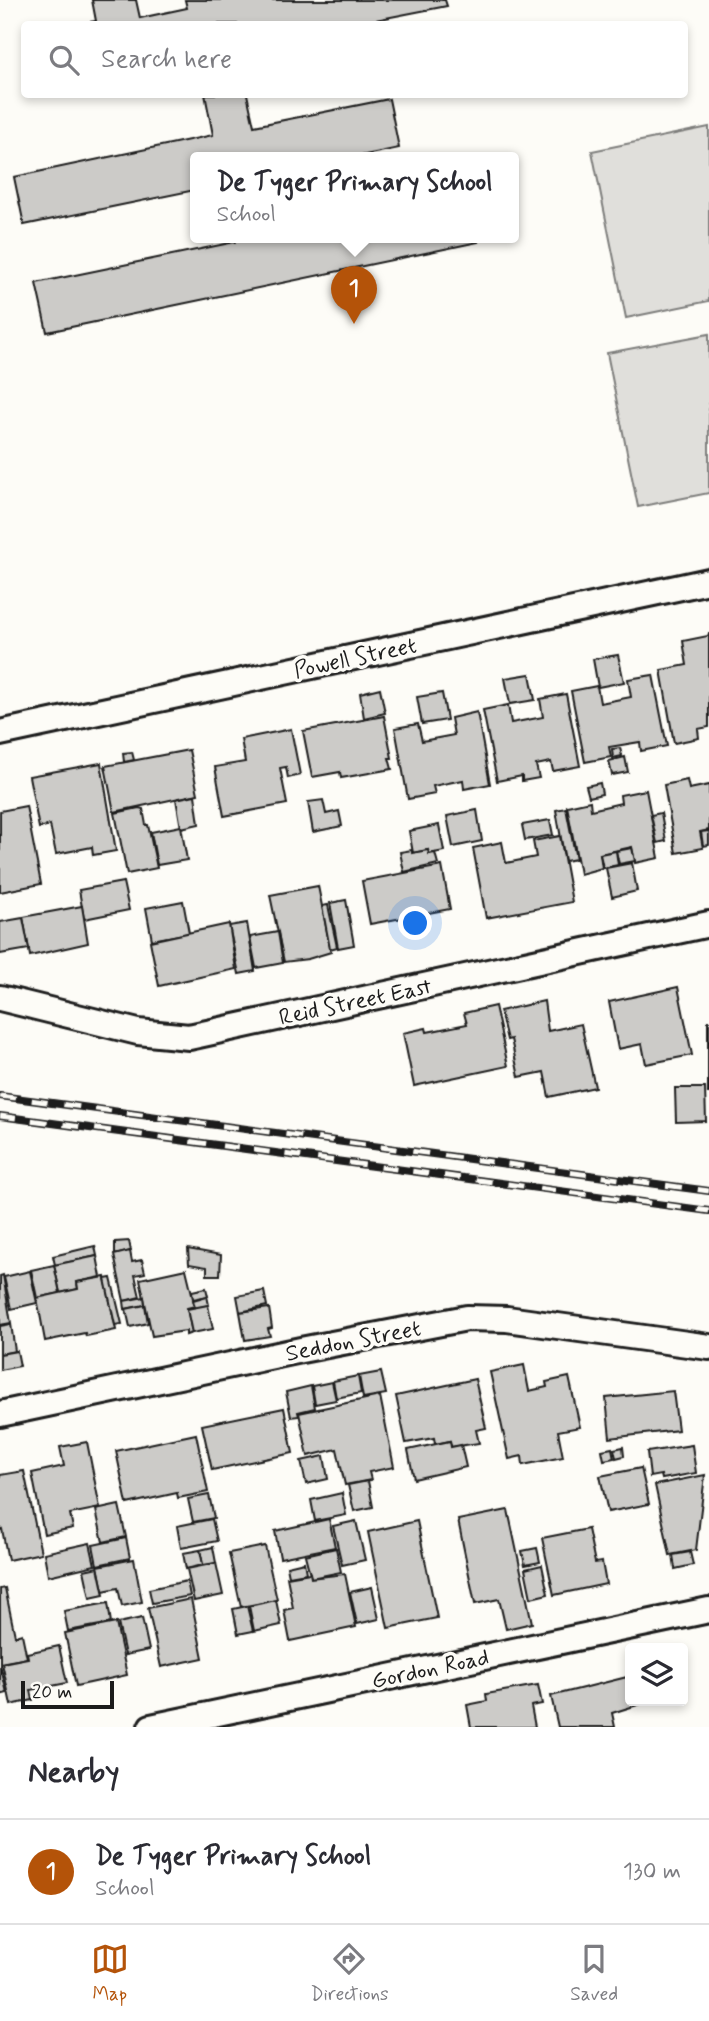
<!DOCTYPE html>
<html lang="en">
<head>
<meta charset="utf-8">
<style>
	body { margin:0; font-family:Mynerve,sans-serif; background:#f7f7f7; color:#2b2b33 }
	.controls { position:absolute; right:21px; bottom:21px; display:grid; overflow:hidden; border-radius:7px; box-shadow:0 4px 10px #0003 }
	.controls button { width:63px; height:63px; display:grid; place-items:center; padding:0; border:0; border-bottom:2px solid #e1e1e2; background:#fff; color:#2b2b33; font:35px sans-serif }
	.scale { position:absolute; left:21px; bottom:18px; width:93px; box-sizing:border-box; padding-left:7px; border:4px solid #1c1c1c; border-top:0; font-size:19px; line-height:24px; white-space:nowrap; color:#1c1c1c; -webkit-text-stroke:5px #fdfcf7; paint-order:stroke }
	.you { position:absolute; left:416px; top:924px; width:24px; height:24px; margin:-18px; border:5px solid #fff; border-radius:50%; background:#1a73e8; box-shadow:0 0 0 10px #1a73e833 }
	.badge { display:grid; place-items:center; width:46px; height:46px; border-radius:50%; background:#b45309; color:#fff; font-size:23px; font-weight:700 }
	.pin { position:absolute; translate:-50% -58px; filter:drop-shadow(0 2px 4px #0008) }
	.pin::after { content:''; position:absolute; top:37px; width:24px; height:21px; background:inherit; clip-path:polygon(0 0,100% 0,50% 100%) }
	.popup { position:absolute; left:190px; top:152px; width:329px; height:91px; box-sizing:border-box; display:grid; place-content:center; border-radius:7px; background:#fff; filter:drop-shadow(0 2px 5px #0005); font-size:23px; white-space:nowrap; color:#7c7c81 }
	.popup b { font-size:26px; color:#2b2b33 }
	.popup::after { content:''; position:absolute; left:50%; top:100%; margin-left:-14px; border:14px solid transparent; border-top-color:#fff }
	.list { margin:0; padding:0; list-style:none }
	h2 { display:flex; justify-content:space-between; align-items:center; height:91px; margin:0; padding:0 28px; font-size:30px }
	h2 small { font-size:23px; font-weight:400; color:#7c7c81 }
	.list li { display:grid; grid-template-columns:46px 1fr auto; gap:21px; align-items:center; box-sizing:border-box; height:105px; padding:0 28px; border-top:2px solid #e1e1e2 }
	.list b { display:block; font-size:26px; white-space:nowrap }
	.list p { margin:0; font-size:23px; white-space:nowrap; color:#7c7c81 }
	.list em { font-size:23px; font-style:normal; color:#7c7c81 }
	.icon { flex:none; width:38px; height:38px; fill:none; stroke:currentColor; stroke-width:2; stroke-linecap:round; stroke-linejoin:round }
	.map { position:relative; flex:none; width:709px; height:1727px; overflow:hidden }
	.search { position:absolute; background:#fff; box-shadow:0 4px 10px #0003; left:21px; right:21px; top:21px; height:77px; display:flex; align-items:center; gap:18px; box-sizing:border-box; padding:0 24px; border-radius:7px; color:#7c7c81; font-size:26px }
	.sheet { height:196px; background:#fff }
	nav { display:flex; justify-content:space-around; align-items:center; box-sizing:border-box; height:98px; border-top:2px solid #e1e1e2; background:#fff; font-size:19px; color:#7c7c81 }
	nav a { display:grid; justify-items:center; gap:4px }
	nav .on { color:#b45309 }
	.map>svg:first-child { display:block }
</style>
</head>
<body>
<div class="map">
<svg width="709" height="1727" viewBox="0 0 709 1727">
	<rect width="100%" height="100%" fill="#fdfcf7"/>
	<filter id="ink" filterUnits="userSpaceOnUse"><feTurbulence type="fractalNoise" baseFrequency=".0143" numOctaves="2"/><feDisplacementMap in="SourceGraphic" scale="14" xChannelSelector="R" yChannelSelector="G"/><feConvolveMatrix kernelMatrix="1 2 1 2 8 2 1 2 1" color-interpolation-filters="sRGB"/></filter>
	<g filter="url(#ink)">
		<g fill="#e0dfdb" stroke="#7e7e7c" stroke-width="2">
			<path d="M709,127V301L626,318L592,151Z"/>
			<path d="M709,334V493L638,507L607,353Z"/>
		</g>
		<g fill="#cccbc8" stroke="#1c1c1c" stroke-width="2">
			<path d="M92,0H136L140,18L187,8L185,0H445L447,6L355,24H77L96,21Z"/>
			<path d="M205,94H247L254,126L389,99L399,148L351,158H195V190L24,225L14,177L213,135Z"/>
			<path d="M235,238H477L478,242L47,332L36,283L235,242Z"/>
			<path d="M709,633V727L698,729L699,738L674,743L661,670L687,665L683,641L708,636Z"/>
			<path d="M618,655L624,682L598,687L593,659Z"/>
			<path d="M530,674L535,700L510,704L505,678Z"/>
			<path d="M653,675L667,746L641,751L640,742L609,747L611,757L585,762L571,691L597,686L600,703L631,697L628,679Z"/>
			<path d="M380,688L385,713L364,718L360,693Z"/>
			<path d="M442,693L447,720L422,724L417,697Z"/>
			<path d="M566,694L580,766L553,771L551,762L536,765L539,778L522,781V776L497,781L483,710L508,705L511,723L543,717L540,699Z"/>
			<path d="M477,712L490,784L464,789L463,780L433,786L435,794L408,799L395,728L418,724L422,741L454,735L451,718Z"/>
			<path d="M384,716L392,758H389L392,769L341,778L340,772L312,777L303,731Z"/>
			<path d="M291,729L300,775L288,778L286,767L280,768L287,804L224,816L215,767L245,762L241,739Z"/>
			<path d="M620,748L622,756L613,758L612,749Z"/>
			<path d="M189,750L198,794L114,812L105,766Z"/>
			<path d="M132,752L134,760L124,762L123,753Z"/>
			<path d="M625,757L628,772L612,775L609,761Z"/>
			<path d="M101,763L116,851L93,855L92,847L56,854L50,825L39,828L29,776Z"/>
			<path d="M687,780L689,789L709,785V830L700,832L703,848L676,853L664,785Z"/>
			<path d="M600,783L602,794L589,797L586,786Z"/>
			<path d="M646,790L659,858L635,863L632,847L600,854L602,868L580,874L567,806L590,801L591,810L621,803L620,795Z"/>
			<path d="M195,795L199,824L181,828L176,799Z"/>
			<path d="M323,800L326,814L339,811L342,826L313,832L308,802Z"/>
			<path d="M26,806L41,884L0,892V811Z"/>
			<path d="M139,808L143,809L146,825H148L157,868L127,874L115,813Z"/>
			<path d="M566,808L576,859L565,861L556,810Z"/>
			<path d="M477,810L482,841L453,847L447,816Z"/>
			<path d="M661,813L666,841L657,843L651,815Z"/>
			<path d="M550,820L553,835L525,840L522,825Z"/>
			<path d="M439,825L444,851L429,854L428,850L413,853L409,831Z"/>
			<path d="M181,826L187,860L157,865L151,832Z"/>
			<path d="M709,831V845L703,846L701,832Z"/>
			<path d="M560,836L572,902L486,918L473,848L502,842L506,863L536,857L533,841Z"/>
			<path d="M632,848L635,861L619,864L616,851Z"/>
			<path d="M412,850V853L428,850L429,854L435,853L438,864L404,872L400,852Z"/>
			<path d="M616,851L618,865L603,868L600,854Z"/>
			<path d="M632,863L637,891L612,897L606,868Z"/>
			<path d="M442,866L450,909L370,924L362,881Z"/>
			<path d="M123,882L129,910L84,919L79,890Z"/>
			<path d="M318,886L331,952L308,959L284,962L270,895Z"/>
			<path d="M346,900L354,945L338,948L330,903Z"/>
			<path d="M183,901L189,933L152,940L146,908Z"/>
			<path d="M328,905L337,947L330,949L322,906Z"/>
			<path d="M82,906L88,943L30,956L23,917Z"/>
			<path d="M23,918L29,949L0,954V922Z"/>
			<path d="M247,923L255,971L239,974L229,926Z"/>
			<path d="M229,924L236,969L159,986L150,941Z"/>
			<path d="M278,932L283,963L256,968L250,937Z"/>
			<path d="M678,987L692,1055L646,1064L642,1044L618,1049L609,1002Z"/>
			<path d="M544,1001L548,1031L581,1024L595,1087L549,1097L544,1072L519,1077L511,1039L507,1040L500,1011Z"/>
			<path d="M495,1006L508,1066L414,1086L403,1033L426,1028L427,1032L467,1024L464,1013Z"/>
			<rect x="708" y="1021" width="1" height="72"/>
			<path d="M675,1088H705L706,1121L676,1122Z"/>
			<path d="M129,1241L131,1251L115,1255V1242Z"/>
			<path d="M95,1246L97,1256L55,1265L53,1256Z"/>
			<path d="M188,1249L221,1255L220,1275H207V1267L189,1264Z"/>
			<path d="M130,1251L132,1262L142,1260L145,1273L135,1275L140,1297L124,1301L114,1255Z"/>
			<path d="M97,1256L101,1277L77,1282L78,1289L60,1293L54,1265Z"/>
			<path d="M54,1265L60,1293L37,1298L31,1270Z"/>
			<path d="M186,1269L195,1306L187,1308L192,1333L186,1335V1331L152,1336L140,1279Z"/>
			<path d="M30,1271L37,1303L11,1309L4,1277Z"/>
			<path d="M3,1275L11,1323L0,1325V1276Z"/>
			<path d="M105,1277L116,1330L86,1336L85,1333L45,1341L37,1298L78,1289L77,1282Z"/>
			<path d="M111,1278L122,1324L115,1325L105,1279Z"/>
			<path d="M206,1288L208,1296L193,1299L192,1291Z"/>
			<path d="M264,1291L267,1306L240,1312L237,1296Z"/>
			<path d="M207,1296L209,1305L195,1308L193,1300Z"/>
			<path d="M144,1297L145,1305L125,1309L124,1301Z"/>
			<path d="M145,1305L148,1323L130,1327L126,1309Z"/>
			<path d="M208,1305L213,1329L192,1333L187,1309Z"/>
			<path d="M269,1308L272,1328L268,1329L270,1336L245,1340L240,1312Z"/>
			<path d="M11,1324L15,1351L0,1354V1326Z"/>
			<path d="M17,1351L20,1366L0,1370V1354Z"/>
			<path d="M524,1365L529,1391L547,1387L546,1382L569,1377L580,1427L558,1431L563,1457L523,1465L522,1456L509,1459L490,1372Z"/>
			<path d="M381,1372L386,1394L363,1398L359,1376Z"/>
			<path d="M358,1376L361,1393L336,1398L333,1381Z"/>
			<path d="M475,1379L486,1428L476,1430L479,1443L451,1447L450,1441L435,1444L434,1438L406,1443L396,1396Z"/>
			<path d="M332,1382L336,1400L315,1404L312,1386Z"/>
			<path d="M311,1386L315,1408L298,1412L299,1416L291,1417L286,1392Z"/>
			<path d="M673,1391L678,1430L610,1438L606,1398Z"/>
			<path d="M380,1396L394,1467L369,1472L371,1480L345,1485L337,1449L308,1456L299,1413Z"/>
			<path d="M284,1408L293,1453L212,1470L202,1425Z"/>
			<path d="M196,1434L208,1492L178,1498L177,1493L127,1504L116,1451Z"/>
			<path d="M450,1441L451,1447L461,1445L466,1467L414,1479L408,1450Z"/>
			<path d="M87,1442L100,1508L70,1514L73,1528L44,1534L32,1473L64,1466L60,1447Z"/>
			<path d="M692,1445L696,1473L662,1479L661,1475L650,1477L647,1452Z"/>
			<path d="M623,1447L624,1456L616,1458L614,1449Z"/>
			<path d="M612,1448L614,1458L604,1460L602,1450Z"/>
			<path d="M324,1456L328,1479L306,1484L301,1461Z"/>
			<path d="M641,1468L649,1504L608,1512L600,1476Z"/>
			<path d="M24,1471L41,1553L8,1560L2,1529L0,1530V1475Z"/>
			<path d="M705,1475L696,1550L670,1555L655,1485Z"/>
			<path d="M368,1481L373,1507L354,1511L348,1485Z"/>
			<path d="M342,1493L346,1515L315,1521L311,1500Z"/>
			<path d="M209,1495L214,1518L193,1522L188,1499Z"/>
			<path d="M119,1505L126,1537L103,1542L96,1510Z"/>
			<path d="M508,1510L532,1623L506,1629L499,1599L475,1604L458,1520Z"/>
			<path d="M212,1519L217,1541L181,1548L177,1526Z"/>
			<path d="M329,1519L335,1547L280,1558L275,1531Z"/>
			<path d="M356,1521L365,1560L342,1565L333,1526Z"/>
			<path d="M417,1521L437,1618L388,1628L368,1532Z"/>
			<path d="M588,1529L595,1563L602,1562L606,1584L554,1595L542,1538Z"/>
			<path d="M126,1538L130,1558L97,1565L93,1545Z"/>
			<path d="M90,1543L95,1565L48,1576L44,1553Z"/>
			<path d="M265,1546L277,1600L241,1607L229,1553Z"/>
			<path d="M213,1547L216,1563L203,1565L200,1550Z"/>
			<path d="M336,1548L341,1572L311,1578L305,1555Z"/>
			<path d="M537,1548L540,1562L525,1565L522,1551Z"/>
			<path d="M200,1550L203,1565L186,1569L183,1553Z"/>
			<path d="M690,1552L693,1565L675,1569L673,1555Z"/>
			<path d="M134,1559L142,1602L122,1606L118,1588L103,1591L98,1566Z"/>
			<path d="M304,1562L306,1573L289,1576L287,1566Z"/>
			<path d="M216,1563L223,1595L194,1601L187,1569Z"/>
			<path d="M542,1565L548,1594L531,1598L525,1569Z"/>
			<path d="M98,1567L104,1595L90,1598L84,1570Z"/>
			<path d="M310,1573L311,1578L345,1574L356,1627L290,1641L284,1610L293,1608L287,1577Z"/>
			<path d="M187,1581L190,1596L152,1603L149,1589Z"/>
			<path d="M372,1587L379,1619L357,1624L350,1592Z"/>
			<path d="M5,1588L15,1636L22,1634L27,1658L0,1663V1589Z"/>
			<path d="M191,1599L203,1658L161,1667L148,1608Z"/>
			<path d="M276,1600L281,1625L254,1631L249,1606Z"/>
			<path d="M108,1603L111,1623L68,1631L64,1611Z"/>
			<path d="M247,1606L253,1631L238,1634L233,1609Z"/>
			<path d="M142,1618L149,1650L125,1655L118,1623Z"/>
			<path d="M116,1623L127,1675L76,1686L65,1633Z"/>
			<path d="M59,1646L67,1683L31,1690L33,1700L11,1705L2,1663L28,1658L27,1653Z"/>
			<path d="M0,1664L7,1693L0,1695Z"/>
			<path d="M627,1677L628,1682L630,1681V1701L647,1702L612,1713L615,1727H558L551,1696Z"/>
			<path d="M538,1685L542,1704L531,1706L535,1727H471L467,1705L487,1701L486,1694Z"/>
		</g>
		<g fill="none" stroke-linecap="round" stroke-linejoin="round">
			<g stroke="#1c1c1c" stroke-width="30">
				<g id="street">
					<path d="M0,733L709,581"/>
					<path d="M0,998L138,1032L189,1037L709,924"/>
					<path d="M0,1414L301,1350L467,1318L507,1319L709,1347"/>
					<path d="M151,1727L709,1610"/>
				</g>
			</g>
			<use href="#street" stroke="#fdfcf7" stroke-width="24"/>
			<g stroke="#1c1c1c" stroke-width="8">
				<g id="rail">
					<path d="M0,1096L709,1191"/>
					<path d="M0,1116L709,1211"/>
				</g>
			</g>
			<use href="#rail" stroke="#fdfcf7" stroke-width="5" stroke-dasharray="16" stroke-linecap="butt"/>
		</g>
	</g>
	<g text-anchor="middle" stroke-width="7" stroke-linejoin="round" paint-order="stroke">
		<g font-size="23" fill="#1c1c1c" stroke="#fdfcf7">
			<text transform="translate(355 657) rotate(-12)" y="8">Powell Street</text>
			<text transform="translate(355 1001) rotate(-12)" y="8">Reid Street East</text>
			<text transform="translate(353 1340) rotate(-11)" y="8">Seddon Street</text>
			<text transform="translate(430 1668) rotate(-12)" y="8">Gordon Road</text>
		</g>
	</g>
</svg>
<div class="controls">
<button><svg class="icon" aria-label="layers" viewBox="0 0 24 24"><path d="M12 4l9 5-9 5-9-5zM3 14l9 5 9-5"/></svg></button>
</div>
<div class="scale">20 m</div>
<div class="you"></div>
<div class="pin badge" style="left:354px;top:324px">1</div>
<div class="popup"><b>De Tyger Primary School</b>School</div>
<div class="search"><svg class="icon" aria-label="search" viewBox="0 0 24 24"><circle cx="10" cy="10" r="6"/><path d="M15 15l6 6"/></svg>Search here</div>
</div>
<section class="sheet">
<h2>Nearby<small></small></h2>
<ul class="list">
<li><span class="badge">1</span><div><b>De Tyger Primary School</b><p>School</p></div><em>130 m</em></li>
</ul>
</section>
<nav>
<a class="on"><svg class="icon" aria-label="map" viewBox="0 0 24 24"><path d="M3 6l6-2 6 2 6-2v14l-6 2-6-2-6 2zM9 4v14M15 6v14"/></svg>Map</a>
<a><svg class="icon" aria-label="directions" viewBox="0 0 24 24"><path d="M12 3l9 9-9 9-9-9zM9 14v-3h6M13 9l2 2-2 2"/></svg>Directions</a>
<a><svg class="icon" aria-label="saved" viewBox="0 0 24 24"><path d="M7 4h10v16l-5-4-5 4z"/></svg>Saved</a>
</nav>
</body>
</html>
